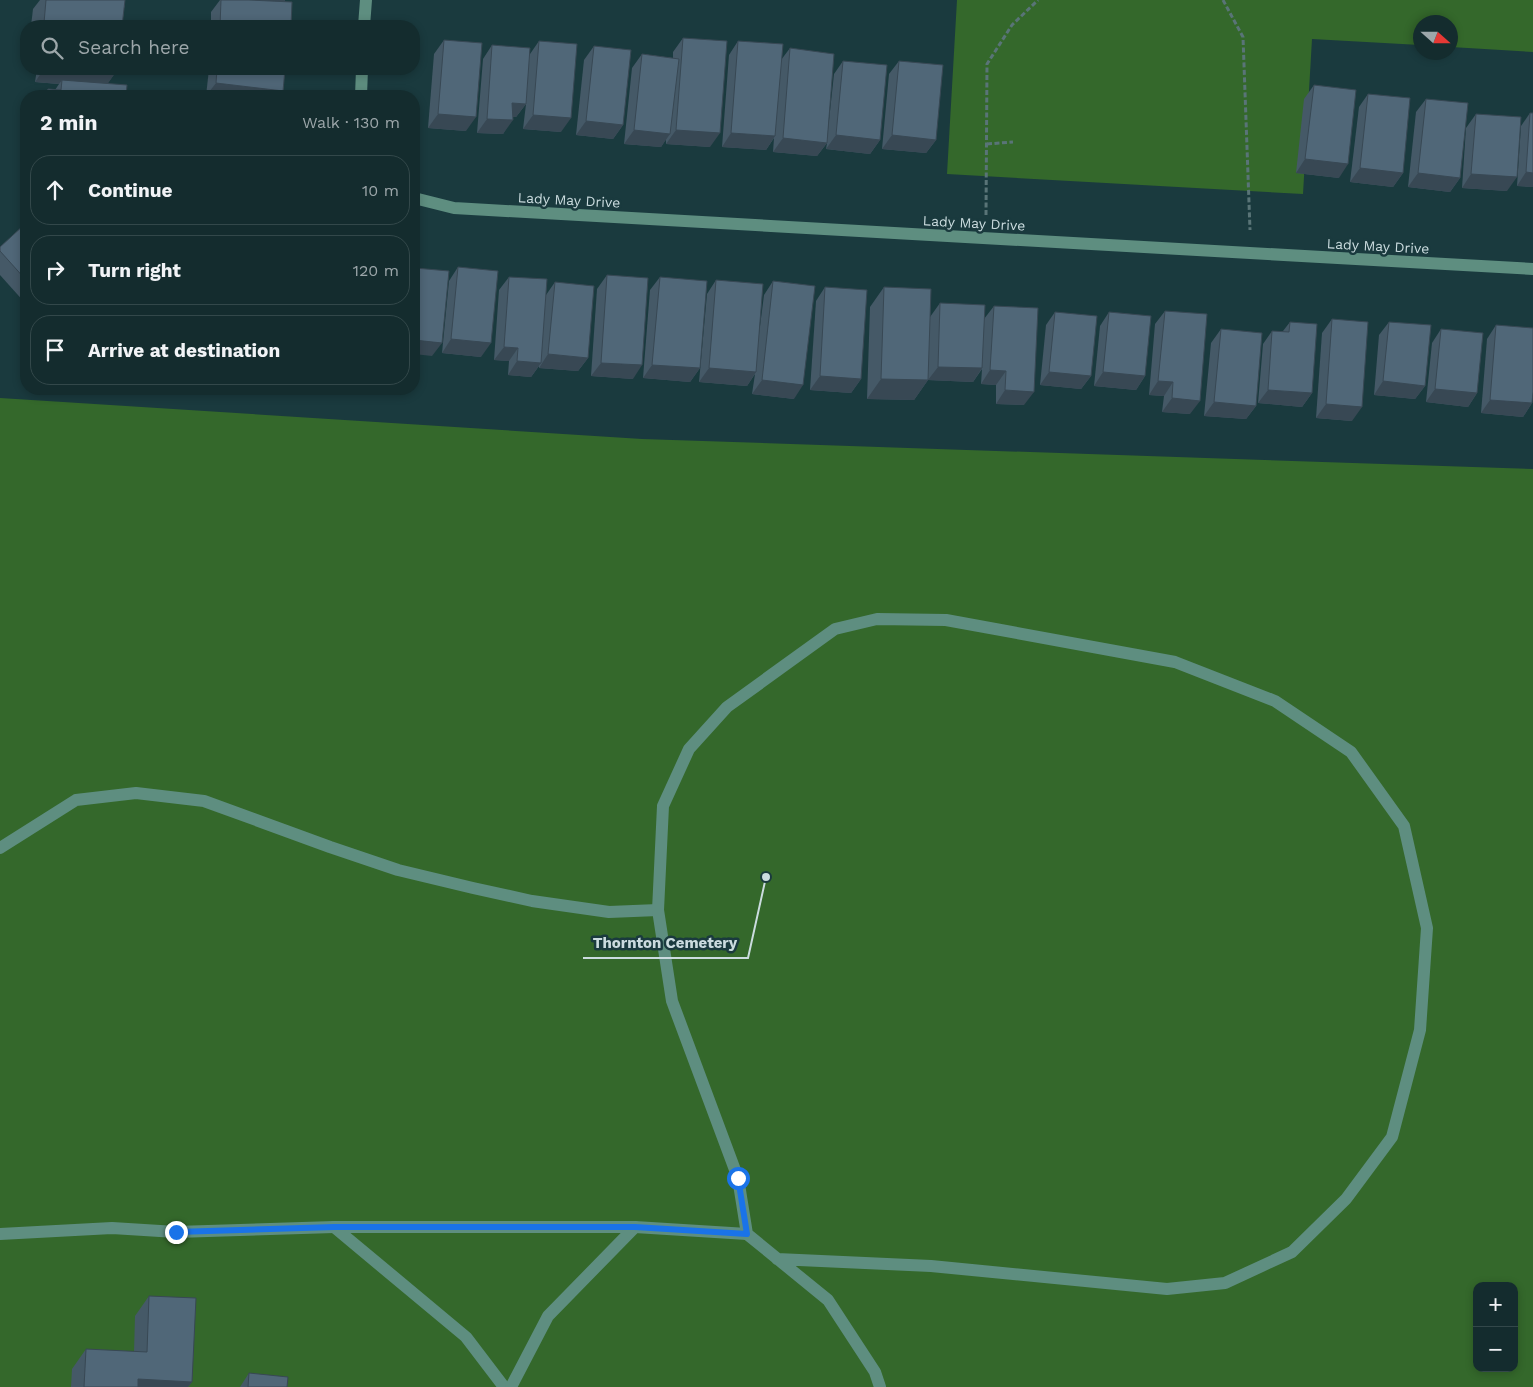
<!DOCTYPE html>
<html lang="en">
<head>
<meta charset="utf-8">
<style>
	body { margin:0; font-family:"Work Sans",sans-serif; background:#21383a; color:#f1f3f6 }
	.controls { position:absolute; right:15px; bottom:15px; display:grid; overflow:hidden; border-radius:10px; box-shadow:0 2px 8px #0003 }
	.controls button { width:45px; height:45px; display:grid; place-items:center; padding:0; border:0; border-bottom:1px solid #33484a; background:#142c2e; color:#f1f3f6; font:25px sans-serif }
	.compass { position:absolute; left:1413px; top:15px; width:45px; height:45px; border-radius:50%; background:#142c2e; box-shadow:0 2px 8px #0003; rotate:111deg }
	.stop { position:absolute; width:15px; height:15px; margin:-11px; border:4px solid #1a73e8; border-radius:50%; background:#fff }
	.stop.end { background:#1a73e8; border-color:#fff; box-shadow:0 1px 5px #0008 }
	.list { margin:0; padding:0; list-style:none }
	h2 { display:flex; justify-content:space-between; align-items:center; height:65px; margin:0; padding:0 20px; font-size:21px }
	h2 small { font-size:16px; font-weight:400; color:#9da7aa }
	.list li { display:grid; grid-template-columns:32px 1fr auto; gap:15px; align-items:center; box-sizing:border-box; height:70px; margin:0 10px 10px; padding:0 10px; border:1px solid #33484a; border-radius:20px }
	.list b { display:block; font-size:19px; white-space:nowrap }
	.list em { font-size:16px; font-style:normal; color:#9da7aa }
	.icon { flex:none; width:28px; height:28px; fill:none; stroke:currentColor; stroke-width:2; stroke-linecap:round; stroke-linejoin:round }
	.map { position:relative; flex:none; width:1533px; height:1387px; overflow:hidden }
	.search { position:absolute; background:#142c2e; box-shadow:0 2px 8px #0003; left:20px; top:20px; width:400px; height:55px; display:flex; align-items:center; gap:12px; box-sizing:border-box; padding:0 18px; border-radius:20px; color:#9da7aa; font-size:19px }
	.panel { position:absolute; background:#142c2e; box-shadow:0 2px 8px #0003; left:20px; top:90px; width:400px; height:305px; border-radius:20px }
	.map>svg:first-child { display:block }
</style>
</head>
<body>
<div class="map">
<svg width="1533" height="1387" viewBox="0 0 1533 1387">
	<rect width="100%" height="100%" fill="#1a3a3e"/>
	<g fill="#34682b" fill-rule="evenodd">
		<path d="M957,0H1533V52L1451,47L1450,22H1420V45L1312,39L1303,194L947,174Z"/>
		<path d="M0,398L642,439L1533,469V1387H0ZM1477,1286H1514V1368H1477Z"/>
	</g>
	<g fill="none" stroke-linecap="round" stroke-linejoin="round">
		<g stroke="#597477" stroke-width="3" stroke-dasharray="5 2.5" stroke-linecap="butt">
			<path d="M1223,0L1243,37L1250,230"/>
			<path d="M987,144L1013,142"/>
			<path d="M986,215L987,64L1012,25L1038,0"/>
		</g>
		<g stroke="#5e8e80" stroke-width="12">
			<path d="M364,26L366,0"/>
			<path d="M361,96L362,69"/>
			<path d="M414,198L454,208L1533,269"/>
			<path d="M0,848L76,800L136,793L204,801L330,847L398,870L473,888L532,901L609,912L658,910"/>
			<path d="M334,1227L466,1337L504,1387"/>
			<path d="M0,1234L112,1228L176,1232L334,1227H635L747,1234"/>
			<path d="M777,1259L931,1266L1167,1289L1225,1283L1292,1252L1346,1199L1392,1137L1420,1030L1427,928L1404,826L1351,752L1275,701L1175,662L946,620L877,619L835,629L727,707L689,749L663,806L658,910L672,1001L738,1178L747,1234L828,1300L875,1372L880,1387"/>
			<path d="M511,1387L548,1316L635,1227"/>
		</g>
	</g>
	<g fill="#455967">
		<path d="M40,0H125L122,26H31L33,9Z"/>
		<path d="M220,0H285L284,2L291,26H211V12Z"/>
		<path d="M683,38L710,147L666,144V139L661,147L624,144L632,68L642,54L673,58V52Z"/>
		<path d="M444,40L466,131L428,128L434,54Z"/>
		<path d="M539,41L561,132L523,129L526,104L516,117H513L503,134L477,133L483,59L492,45L530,54Z"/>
		<path d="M738,41L781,60L790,48L827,139L834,74L843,61L880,140L870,154L826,149L827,143L817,156L773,152L774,138L766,150L722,147L729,55Z"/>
		<path d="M594,46L623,125L613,139L576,135L584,60Z"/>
		<path d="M899,61L936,140L926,153L882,149L889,74Z"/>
		<path d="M37,69H118L107,84L126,96H43L48,89L55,90L59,84L35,82Z"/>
		<path d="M209,69H285L283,91L279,96H206Z"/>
		<path d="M1314,85L1339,178L1296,173L1304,99Z"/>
		<path d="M1368,94L1403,173L1393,187L1350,182L1359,107Z"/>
		<path d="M1426,99L1460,178L1450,192L1408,187L1416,112Z"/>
		<path d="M1530,113H1533V187L1517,186L1521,126Z"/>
		<path d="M1476,114L1507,191L1462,188L1466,128Z"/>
		<path d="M26,226V304L0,275V247Z"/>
		<path d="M458,267L481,357L442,353L449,281Z"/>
		<path d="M607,275L633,379L591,376L597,289Z"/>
		<path d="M509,277L546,295L555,282L588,358L578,371L539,368V366L531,377L508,375L509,361L494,360L499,290Z"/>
		<path d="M660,277L700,368L690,382L643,378L650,290Z"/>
		<path d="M716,280L759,334L764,295L773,281L794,399L752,394L755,374L747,386L699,382L707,294Z"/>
		<path d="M825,287L861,379L851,393L810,390L816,301Z"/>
		<path d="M884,287L930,317L940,303L984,319L994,306L1024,405L996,404V385L981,384L982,369L973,382L928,380L914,400L867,399L870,307Z"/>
		<path d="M1165,311L1190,414L1162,412L1164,396L1149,395L1155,324Z"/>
		<path d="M1055,312L1091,376L1081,389L1040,385L1046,325Z"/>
		<path d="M1109,312L1145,376L1136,390L1094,386L1100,326Z"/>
		<path d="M1332,319L1352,421L1316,418L1322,333Z"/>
		<path d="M1290,322L1312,393L1302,407L1258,403L1263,344L1272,331H1283Z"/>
		<path d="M1389,322L1425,386L1415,399L1374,395L1379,335Z"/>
		<path d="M1496,325L1532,403L1523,417L1481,413L1487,339Z"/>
		<path d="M1221,329L1256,406L1246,419L1204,416L1211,343Z"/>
		<path d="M1441,329L1477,393L1468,407L1426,402L1432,343Z"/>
		<path d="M149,1296L192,1382L188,1387H71L72,1369L86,1349L134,1352L135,1316Z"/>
		<path d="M249,1373L287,1387H240Z"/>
	</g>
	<g fill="#384854">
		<path d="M243,0H285L283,3Z"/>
		<path d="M44,23L53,24L52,26H41Z"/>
		<path d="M44,69H118L104,89L62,80L59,84L35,82Z"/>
		<path d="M216,83L283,91L279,96H206Z"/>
		<path d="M512,103L526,104L516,117H503Z"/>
		<path d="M438,114L476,117L466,131L428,128Z"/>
		<path d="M533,115L571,118L561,132L523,129Z"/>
		<path d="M487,119L513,120L503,134L477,133Z"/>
		<path d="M586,121L623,125L613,139L576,135Z"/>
		<path d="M634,130L670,134L661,147L624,144Z"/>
		<path d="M676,130L720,133L710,147L666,144Z"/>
		<path d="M731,133L775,136L766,150L722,147Z"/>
		<path d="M836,135L880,140L870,154L826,149Z"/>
		<path d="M892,135L936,140L926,153L882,149Z"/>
		<path d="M783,138L827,143L817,156L773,152Z"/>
		<path d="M1305,159L1348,164L1339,178L1296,173Z"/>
		<path d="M1360,168L1403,173L1393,187L1350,182Z"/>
		<path d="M1526,172L1533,173V187L1517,186Z"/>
		<path d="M1418,173L1460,178L1450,192L1408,187Z"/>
		<path d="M1471,174L1517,177L1507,191L1462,188Z"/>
		<path d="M451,339L491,343L481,357L442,353Z"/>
		<path d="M414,340L442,343L432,356L414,354Z"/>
		<path d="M504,347L518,348L509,361L494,360Z"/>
		<path d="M548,354L588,358L578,371L539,368Z"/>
		<path d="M517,361L541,363L531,377L508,375Z"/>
		<path d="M601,363L642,365L633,379L591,376Z"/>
		<path d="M652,365L700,368L690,382L643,378Z"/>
		<path d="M938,367L982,368L973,382L928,380L914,400L867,399L881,379L928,380Z"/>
		<path d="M709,368L756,372L747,386L699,382Z"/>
		<path d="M990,370L1006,371L996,385L981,384Z"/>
		<path d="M1049,372L1091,376L1081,389L1040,385Z"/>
		<path d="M1103,372L1145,376L1136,390L1094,386Z"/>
		<path d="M820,376L861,379L851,393L810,390Z"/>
		<path d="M762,380L803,385L794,399L752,394Z"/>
		<path d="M1158,381L1173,382L1164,396L1149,395Z"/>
		<path d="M1383,381L1425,386L1415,399L1374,395Z"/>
		<path d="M1435,389L1477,393L1468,407L1426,402Z"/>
		<path d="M1005,390L1034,392L1024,405L996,404Z"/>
		<path d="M1268,390L1312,393L1302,407L1258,403Z"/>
		<path d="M1172,398L1200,401L1190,414L1162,412Z"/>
		<path d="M1490,400L1532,403L1523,417L1481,413Z"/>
		<path d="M1214,402L1256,406L1246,419L1204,416Z"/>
		<path d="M1326,404L1362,407L1352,421L1316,418Z"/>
		<path d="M138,1379L192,1382L188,1387H133Z"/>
	</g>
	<g fill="#506778" stroke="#384854">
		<path d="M46,0H125L122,26H53V24L44,23Z"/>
		<path d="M221,0H249L292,2L291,26H220Z"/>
		<path d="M683,38L727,41L720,133L676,130Z"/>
		<path d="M444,40L482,43L476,117L438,114Z"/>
		<path d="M539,41L577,44L571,118L533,115Z"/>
		<path d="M738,41L783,44L775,136L731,133Z"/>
		<path d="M492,45L530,48L526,104L512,103L513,120L487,119Z"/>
		<path d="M594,46L631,50L623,125L586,121Z"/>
		<path d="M790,48L834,54L827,143L783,138Z"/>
		<path d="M642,54L679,59L670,134L634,130Z"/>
		<path d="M843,61L887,65L880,140L836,135Z"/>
		<path d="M899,61L943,65L936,140L892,135Z"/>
		<path d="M217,69H285L283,91L216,83Z"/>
		<path d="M62,80L127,85L126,96H47L48,89L61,90Z"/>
		<path d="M1314,85L1356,90L1348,164L1305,159Z"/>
		<path d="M1368,94L1410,98L1403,173L1360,168Z"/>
		<path d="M1426,99L1468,103L1460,178L1418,173Z"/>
		<path d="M1530,113H1533V173L1526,172Z"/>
		<path d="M1476,114L1521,117L1517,177L1471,174Z"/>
		<path d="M25,224L26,226V280L0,251V247Z"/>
		<path d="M458,267L498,271L491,343L451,339Z"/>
		<path d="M415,268L449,271L442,343L414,340V276Z"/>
		<path d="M607,275L648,278L642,365L601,363Z"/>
		<path d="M509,277L547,279L541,363L517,361L518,348L504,347Z"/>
		<path d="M660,277L707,281L700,368L652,365Z"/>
		<path d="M716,280L763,284L756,372L709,368Z"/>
		<path d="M773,281L815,286L803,385L762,380Z"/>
		<path d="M555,282L594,286L588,358L548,354Z"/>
		<path d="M825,287L867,290L861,379L820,376Z"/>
		<path d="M884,287L931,289L928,380L881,379Z"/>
		<path d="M940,303L985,305L982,368L938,367Z"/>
		<path d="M994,306L1038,308L1034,392L1005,390L1006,371L990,370Z"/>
		<path d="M1165,311L1207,314L1200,401L1172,398L1173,382L1158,381Z"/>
		<path d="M1055,312L1097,316L1091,376L1049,372Z"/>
		<path d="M1109,312L1151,316L1145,376L1103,372Z"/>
		<path d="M1332,319L1368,322L1362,407L1326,404Z"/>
		<path d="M1290,322L1317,324L1312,393L1268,390L1272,331L1289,332Z"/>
		<path d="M1389,322L1431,325L1425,386L1383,381Z"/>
		<path d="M1496,325L1533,328V392L1532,403L1490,400Z"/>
		<path d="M1221,329L1262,333L1256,406L1214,402Z"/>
		<path d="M1441,329L1483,333L1477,393L1435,389Z"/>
		<path d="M149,1296L196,1298L192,1382L138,1379V1387H84L86,1349L147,1352Z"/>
		<path d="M249,1373L288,1377L287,1387H248Z"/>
	</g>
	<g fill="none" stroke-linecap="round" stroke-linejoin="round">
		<path stroke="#1a73e8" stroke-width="6" d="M176,1232L334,1227H635L747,1234L738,1178"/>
	</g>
	<g text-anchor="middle" stroke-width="5" stroke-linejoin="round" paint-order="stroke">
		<g font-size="14" fill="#cbdcdf" stroke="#1a3a3e">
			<text transform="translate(569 200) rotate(3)" y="5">Lady May Drive</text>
			<text transform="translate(974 223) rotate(3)" y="5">Lady May Drive</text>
			<text transform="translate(1378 246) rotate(3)" y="5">Lady May Drive</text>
		</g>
	</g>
	<path fill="none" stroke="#cbdcdf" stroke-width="2" d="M766 877L748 958H583"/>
	<circle fill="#cbdcdf" stroke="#1a3a3e" stroke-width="2" cx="766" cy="877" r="5"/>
	<g font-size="15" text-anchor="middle" font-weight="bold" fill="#cbdcdf" stroke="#1a3a3e" stroke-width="5" stroke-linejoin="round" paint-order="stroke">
		<text x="665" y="948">Thornton Cemetery</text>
	</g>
</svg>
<div class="controls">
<button>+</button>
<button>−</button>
</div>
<svg class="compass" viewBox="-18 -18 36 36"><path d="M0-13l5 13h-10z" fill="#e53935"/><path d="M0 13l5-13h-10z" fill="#9da7aa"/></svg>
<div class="stop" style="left:738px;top:1178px"></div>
<div class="stop end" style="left:176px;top:1232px"></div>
<div class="search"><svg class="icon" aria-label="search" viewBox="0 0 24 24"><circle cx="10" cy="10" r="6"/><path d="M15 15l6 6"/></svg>Search here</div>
<section class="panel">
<h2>2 min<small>Walk · 130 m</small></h2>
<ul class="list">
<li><svg class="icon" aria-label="ahead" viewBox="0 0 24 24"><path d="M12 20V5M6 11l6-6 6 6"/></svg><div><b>Continue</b></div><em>10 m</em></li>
<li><svg class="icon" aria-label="right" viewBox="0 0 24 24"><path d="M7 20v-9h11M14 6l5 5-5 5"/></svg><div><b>Turn right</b></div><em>120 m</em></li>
<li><svg class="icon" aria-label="arrive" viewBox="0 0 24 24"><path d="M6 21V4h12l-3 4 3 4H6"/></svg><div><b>Arrive at destination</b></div></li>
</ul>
</section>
</div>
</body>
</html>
